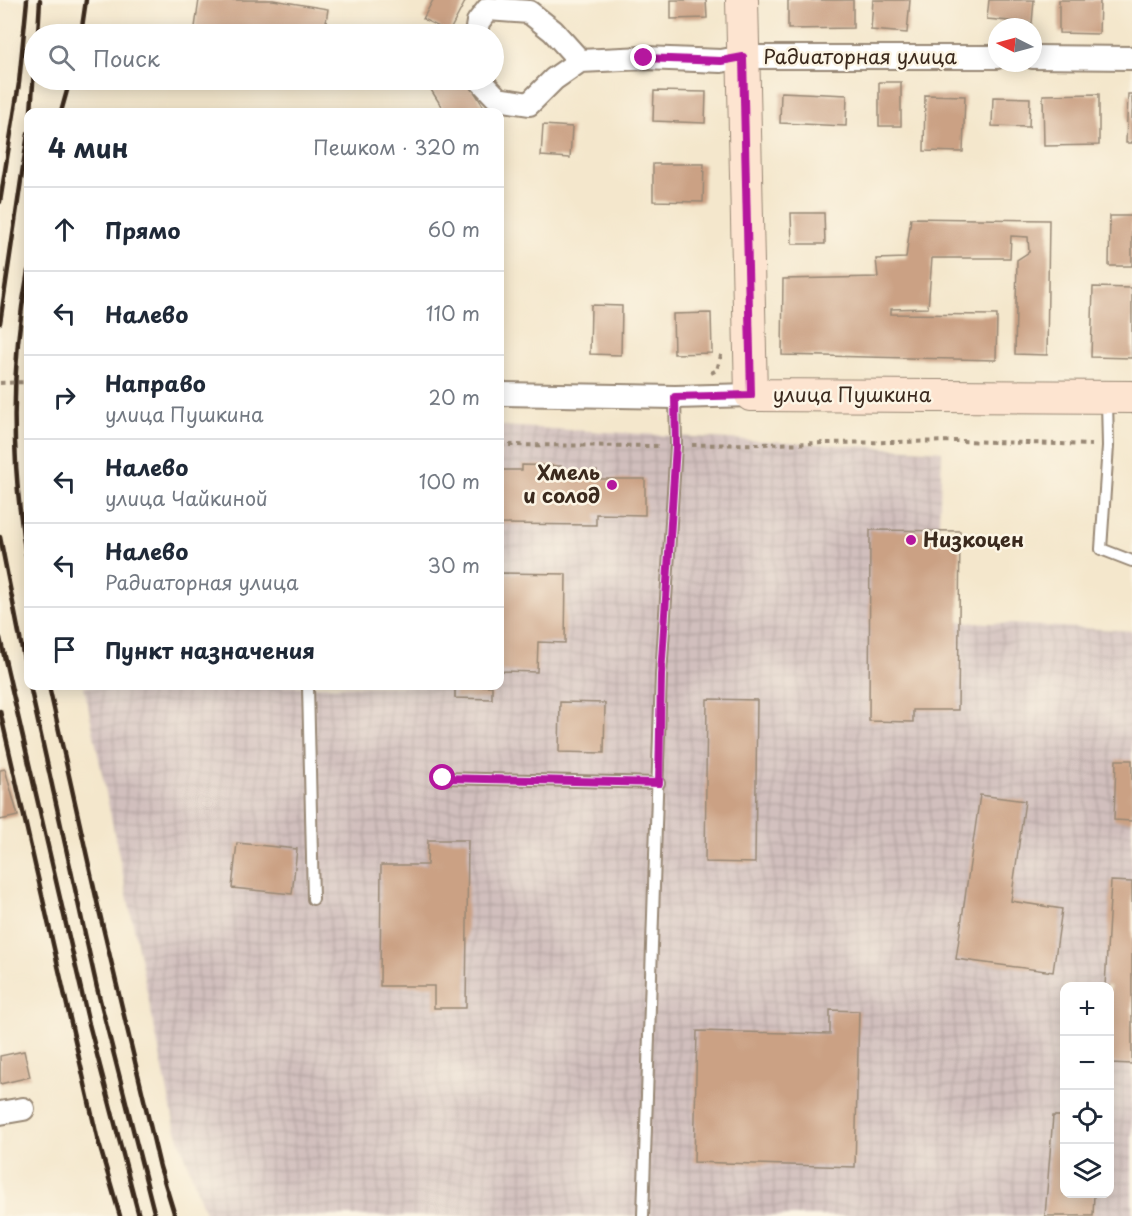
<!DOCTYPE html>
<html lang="ru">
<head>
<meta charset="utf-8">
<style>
	body { margin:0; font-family:"Playpen Sans",sans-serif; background:#f2f2f3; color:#1f2937 }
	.controls { position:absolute; right:18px; bottom:18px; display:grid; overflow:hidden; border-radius:12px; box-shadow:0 3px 15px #0003 }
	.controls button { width:54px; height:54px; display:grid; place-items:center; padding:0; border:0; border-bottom:2px solid #e0e1e3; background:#fff; color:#1f2937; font:30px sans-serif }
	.compass { position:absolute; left:988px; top:18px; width:54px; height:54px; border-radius:50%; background:#fff; box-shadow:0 3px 15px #0003; rotate:276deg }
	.stop { position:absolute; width:18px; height:18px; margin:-14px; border:4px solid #b5179e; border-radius:50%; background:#fff }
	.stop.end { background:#b5179e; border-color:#fff; box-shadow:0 2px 6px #0008 }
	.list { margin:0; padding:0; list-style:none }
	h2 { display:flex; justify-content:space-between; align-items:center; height:78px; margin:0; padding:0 24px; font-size:26px }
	h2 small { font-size:20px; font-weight:400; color:#747a83 }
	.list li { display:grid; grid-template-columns:39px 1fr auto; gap:18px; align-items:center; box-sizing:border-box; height:84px; padding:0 24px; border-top:2px solid #e0e1e3 }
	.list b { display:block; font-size:22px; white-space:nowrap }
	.list p { margin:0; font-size:20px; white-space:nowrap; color:#747a83 }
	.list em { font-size:20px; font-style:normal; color:#747a83 }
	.icon { flex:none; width:33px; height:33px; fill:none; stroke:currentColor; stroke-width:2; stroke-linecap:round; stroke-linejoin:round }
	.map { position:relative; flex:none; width:1132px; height:1216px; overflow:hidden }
	.search { position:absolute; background:#fff; box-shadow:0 3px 15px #0003; left:24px; top:24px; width:480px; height:66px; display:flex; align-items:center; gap:15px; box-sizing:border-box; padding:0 21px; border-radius:33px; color:#747a83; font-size:22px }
	.panel { position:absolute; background:#fff; box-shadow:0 3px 15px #0003; left:24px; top:108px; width:480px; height:582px; border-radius:12px }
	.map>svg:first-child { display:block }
</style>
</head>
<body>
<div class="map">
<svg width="1132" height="1216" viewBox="0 0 1132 1216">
	<defs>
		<pattern id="industrial-grid" width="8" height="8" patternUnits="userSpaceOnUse" patternTransform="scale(1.5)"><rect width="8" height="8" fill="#d1bfbd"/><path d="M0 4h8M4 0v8" fill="none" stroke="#b4a4a2"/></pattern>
	</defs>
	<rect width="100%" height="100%" fill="#fcf5e5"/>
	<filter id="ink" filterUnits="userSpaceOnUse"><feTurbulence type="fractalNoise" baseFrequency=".0167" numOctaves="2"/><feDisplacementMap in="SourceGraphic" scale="12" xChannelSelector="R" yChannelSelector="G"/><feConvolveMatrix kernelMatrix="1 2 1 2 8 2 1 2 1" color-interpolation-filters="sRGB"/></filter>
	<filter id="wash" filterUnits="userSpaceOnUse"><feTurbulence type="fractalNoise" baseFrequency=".008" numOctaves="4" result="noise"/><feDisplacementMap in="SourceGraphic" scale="24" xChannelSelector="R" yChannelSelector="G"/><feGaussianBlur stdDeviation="1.35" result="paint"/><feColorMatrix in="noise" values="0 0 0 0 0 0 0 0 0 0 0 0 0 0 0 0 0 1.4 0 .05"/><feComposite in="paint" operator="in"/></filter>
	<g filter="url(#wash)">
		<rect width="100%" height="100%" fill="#f4e7cc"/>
		<path fill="url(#industrial-grid)" fill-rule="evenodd" d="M500,426L942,451L935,620L1132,631V1216H206L175,1127L84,686H500ZM1064,986H1110V1194H1064Z"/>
		<g id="blocks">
			<g fill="#cba184">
				<path d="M199,0H273L328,9L324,34H194Z"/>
				<path d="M433,0H466L449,32L423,19Z"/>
				<path d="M671,0H706L707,18L671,19Z"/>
				<path d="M788,0H853V28L788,29Z"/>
				<path d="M873,0H910L907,33L871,30Z"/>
				<path d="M989,0H1034L1032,23L987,19Z"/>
				<path d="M1059,0H1100L1099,34L1059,33Z"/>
				<path d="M437,80H467L487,112H445L428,85Z"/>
				<rect x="879" y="82" width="22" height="44"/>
				<path d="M654,91L706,92L705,123L653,121Z"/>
				<path d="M781,92L847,95L846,126L780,123Z"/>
				<path d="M1099,94V145L1044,146L1043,95Z"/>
				<path d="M1128,94H1132V143H1126Z"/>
				<path d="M925,95L965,96L963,152L924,151Z"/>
				<path d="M993,97L1030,98L1029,127L992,126Z"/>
				<path d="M543,125L572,127L570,158L541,156Z"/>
				<path d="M653,164H704L703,202L653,201Z"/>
				<path d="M791,213H824L825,244H792Z"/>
				<path d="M1110,216H1132V266H1109Z"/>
				<path d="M911,218L1049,220L1047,355L1015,354L1017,260L1029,252L1028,237L1011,236L1010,258H932L928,308L891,309V314L997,315L996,360L782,355L783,279L878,277L876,259L906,258Z"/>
				<path d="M1093,287L1132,288V358L1091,357Z"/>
				<path d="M591,305L622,306L621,355L590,354Z"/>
				<path d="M711,313L712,353L674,354L673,314Z"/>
				<path d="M522,465L561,466V471H597L596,479H645V515L596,514V525L500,524V470H522Z"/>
				<path d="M870,530L960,531L958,710H913V722L869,721Z"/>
				<path d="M500,573L566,574L565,643L538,642L537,672L500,671Z"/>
				<path d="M455,686H492V699L455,698Z"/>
				<path d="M707,699L757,700L755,863L705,862Z"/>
				<path d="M560,702L605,703L604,753L559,752Z"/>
				<path d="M1116,760H1132V821L1114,820Z"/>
				<path d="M5,769L18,816L0,820V770Z"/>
				<path d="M980,795L1025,801L1011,901L1062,909L1053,972L956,959Z"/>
				<path d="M428,840H468L466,1008H434V986H380L381,865H427Z"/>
				<path d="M237,843L297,849L292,894L232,888Z"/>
				<path d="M1111,881L1132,882V1064L1110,1063V986H1105Z"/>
				<path d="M830,1010L859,1011L855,1167L694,1162L697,1031L830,1034Z"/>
				<path d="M24,1051L30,1077L0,1084V1056Z"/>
				<path d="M1053,1116H1064V1194H1094L1093,1216H1045Z"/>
			</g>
		</g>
	</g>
	<g filter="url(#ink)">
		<use href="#blocks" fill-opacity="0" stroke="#988875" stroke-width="1.5"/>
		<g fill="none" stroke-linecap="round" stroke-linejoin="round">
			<g stroke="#988875" stroke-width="14">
				<g id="lane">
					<path d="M1107,399L1108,446L1101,549L1132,561"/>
					<path d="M308,686L313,899"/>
					<path d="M443,778L659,783"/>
					<path d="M643,1216L661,675L676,446L675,397"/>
				</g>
			</g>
			<g stroke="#988875" stroke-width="26">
				<g id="street">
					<path d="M476,34L478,22L488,9L529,12L553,31L580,61"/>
					<path d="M1033,57L1132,58"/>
					<path d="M480,80L498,99L529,104L554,79L580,61L644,58L721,61L743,57H997"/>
					<path d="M500,394L675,397L751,395"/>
					<path d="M0,1113L23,1109"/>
				</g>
			</g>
			<g stroke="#988875" stroke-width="34">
				<path id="secondary" d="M742,0L751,395L1132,397"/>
			</g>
			<g stroke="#988875" stroke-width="4" stroke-dasharray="4.5 4.5" stroke-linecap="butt">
				<path d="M711,373L717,370L722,352"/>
				<path d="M500,445L660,446"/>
				<path d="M692,445L961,441L1092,445"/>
			</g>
			<use href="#lane" stroke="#fff" stroke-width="10"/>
			<use href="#street" stroke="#fff" stroke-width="22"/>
			<use href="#secondary" stroke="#fde4d0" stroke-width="32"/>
			<g stroke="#3b2a1e" stroke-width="4.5">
				<path d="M38,34L40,0"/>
				<path d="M81,34L86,0"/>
				<path d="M31,112L34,69"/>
				<path d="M61,112L70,80"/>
				<path d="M0,202L19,83L27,0"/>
				<path d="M28,271C9,371 11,469 28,568"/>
				<path d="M0,323L28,133"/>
				<path d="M0,537L28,679"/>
				<path d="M0,638L89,1024L139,1216"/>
				<path d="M30,686L97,988L155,1216"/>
				<path d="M49,686L98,906L160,1167L175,1216"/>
				<path d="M0,711L97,1137L120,1216"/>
			</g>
			<path stroke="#988875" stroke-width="4" stroke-dasharray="4.5 4.5" stroke-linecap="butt" d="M0,383L28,382"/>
		</g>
	</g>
	<g fill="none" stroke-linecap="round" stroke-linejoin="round" filter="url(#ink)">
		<path stroke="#b5179e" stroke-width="8" d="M443,778L659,783L661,675L676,446L675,397L751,395L743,57L721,61L644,58"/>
	</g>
	<g fill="#b5179e" stroke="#fcf5e5" stroke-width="2">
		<circle cx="612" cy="485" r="6"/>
		<circle cx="911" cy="540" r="6"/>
	</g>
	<g text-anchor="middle" stroke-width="5" stroke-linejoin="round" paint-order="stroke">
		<g font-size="20" fill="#3b2a1e" stroke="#fcf5e5">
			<text x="860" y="64">Радиаторная улица</text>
			<text x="852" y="402">улица Пушкина</text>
		</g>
		<g font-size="20" font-weight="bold" fill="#3b2a1e" stroke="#fcf5e5" text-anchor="end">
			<text x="600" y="480">Хмель<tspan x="600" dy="23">и солод</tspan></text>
			<text x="923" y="547" text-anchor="start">Низкоцен</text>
		</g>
	</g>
</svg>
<div class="controls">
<button>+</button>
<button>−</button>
<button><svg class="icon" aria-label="locate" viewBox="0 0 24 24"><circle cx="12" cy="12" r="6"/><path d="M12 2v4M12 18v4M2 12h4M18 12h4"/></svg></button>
<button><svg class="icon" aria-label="layers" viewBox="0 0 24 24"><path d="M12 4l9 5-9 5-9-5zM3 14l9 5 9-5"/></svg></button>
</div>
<svg class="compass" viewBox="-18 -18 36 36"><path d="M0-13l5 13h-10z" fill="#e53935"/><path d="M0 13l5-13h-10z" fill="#747a83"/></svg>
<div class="stop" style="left:443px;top:778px"></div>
<div class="stop end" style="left:644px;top:58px"></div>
<div class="search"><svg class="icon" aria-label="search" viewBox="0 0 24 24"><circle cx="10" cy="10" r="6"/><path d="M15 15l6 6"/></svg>Поиск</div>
<section class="panel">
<h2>4 мин<small>Пешком · 320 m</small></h2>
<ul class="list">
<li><svg class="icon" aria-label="ahead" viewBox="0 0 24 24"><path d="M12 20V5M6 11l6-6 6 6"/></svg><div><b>Прямо</b></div><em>60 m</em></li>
<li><svg class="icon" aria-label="left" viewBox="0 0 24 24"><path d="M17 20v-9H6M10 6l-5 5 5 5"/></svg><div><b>Налево</b></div><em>110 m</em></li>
<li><svg class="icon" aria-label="right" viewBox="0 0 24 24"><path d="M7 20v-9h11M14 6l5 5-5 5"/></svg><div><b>Направо</b><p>улица Пушкина</p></div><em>20 m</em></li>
<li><svg class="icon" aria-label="left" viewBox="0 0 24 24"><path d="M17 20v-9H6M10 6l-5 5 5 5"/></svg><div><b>Налево</b><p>улица Чайкиной</p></div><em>100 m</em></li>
<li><svg class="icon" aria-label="left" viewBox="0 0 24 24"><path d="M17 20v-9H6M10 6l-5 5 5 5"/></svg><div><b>Налево</b><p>Радиаторная улица</p></div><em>30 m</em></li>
<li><svg class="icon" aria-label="arrive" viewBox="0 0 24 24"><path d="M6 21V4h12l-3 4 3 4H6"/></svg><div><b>Пункт назначения</b></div></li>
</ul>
</section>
</div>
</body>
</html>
